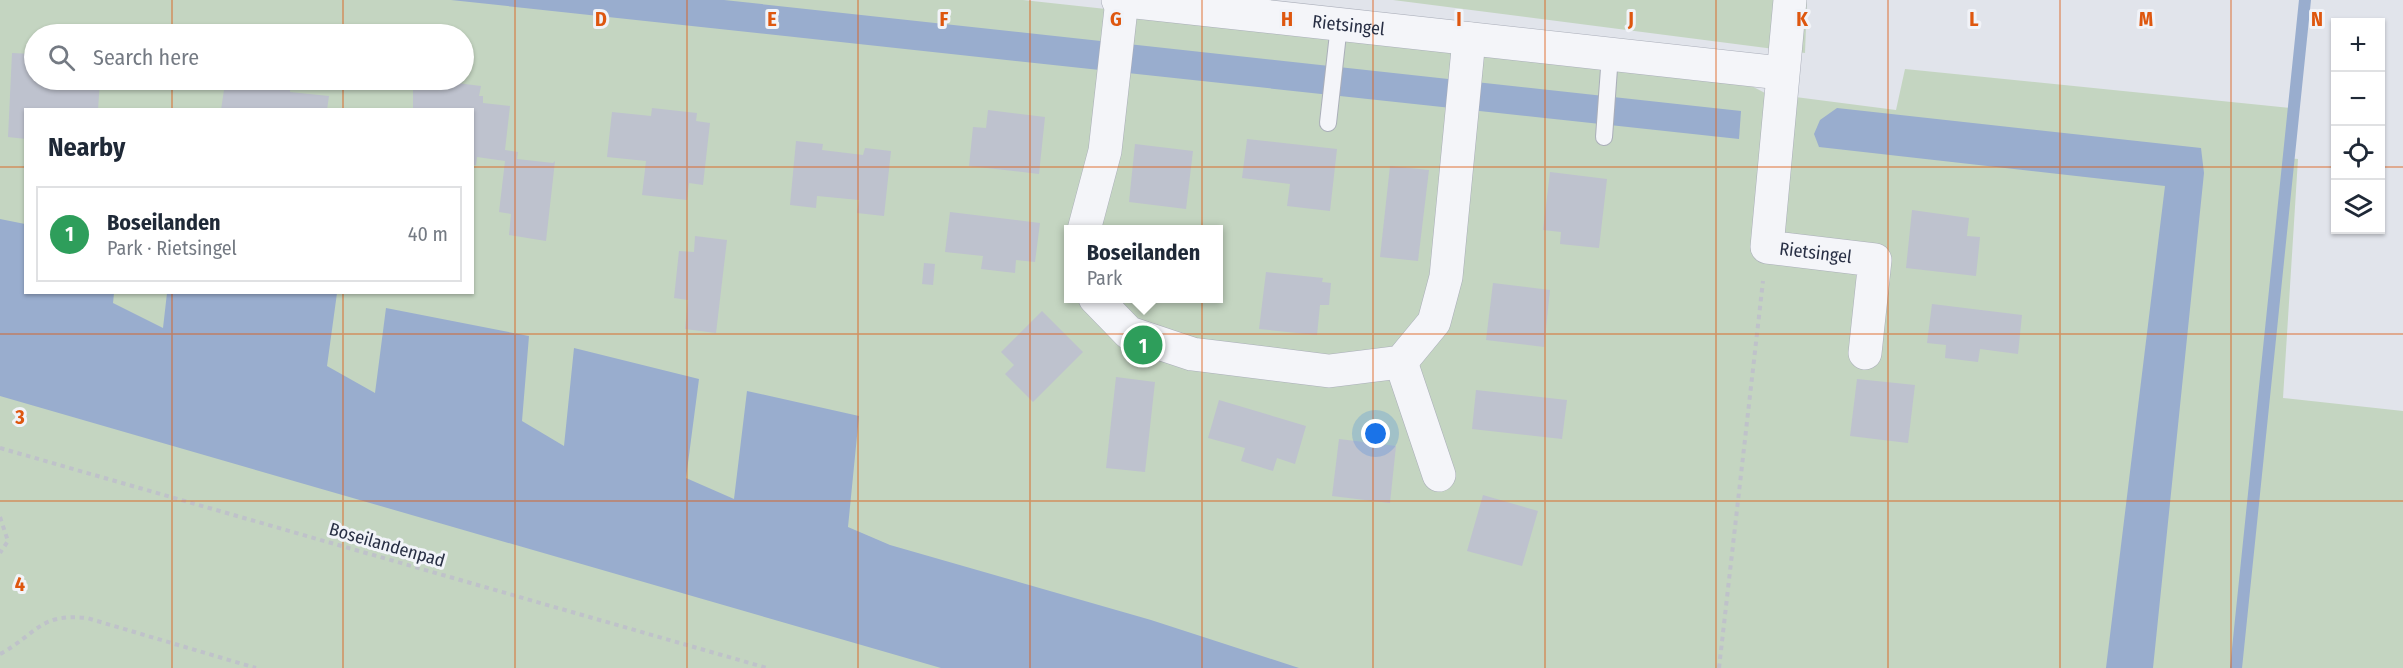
<!DOCTYPE html>
<html lang="en">
<head>
<meta charset="utf-8">
<style>
	body { margin:0; font-family:"Fira Sans Condensed",sans-serif; background:#f2f2f3; color:#1f2937 }
	.controls { position:absolute; right:18px; top:18px; display:grid; overflow:hidden; border-radius:0px; box-shadow:0 2px 4px #0004 }
	.controls button { width:54px; height:54px; display:grid; place-items:center; padding:0; border:0; border-bottom:2px solid #e0e1e3; background:#fff; color:#1f2937; font:30px sans-serif }
	.you { position:absolute; left:1376px; top:434px; width:21px; height:21px; margin:-15px; border:4px solid #fff; border-radius:50%; background:#1a73e8; box-shadow:0 0 0 9px #1a73e833 }
	.badge { display:grid; place-items:center; width:39px; height:39px; border-radius:50%; background:#ea580c; color:#fff; font-size:20px; font-weight:700 }
	.pin { position:absolute; translate:-50% -50%; border:3px solid #fff; box-shadow:0 2px 6px #0006 }
	.popup { position:absolute; left:1064px; top:225px; width:159px; height:78px; box-sizing:border-box; display:grid; place-content:center; border-radius:0px; background:#fff; filter:drop-shadow(0 2px 4px #0005); font-size:20px; white-space:nowrap; color:#747a83 }
	.popup b { font-size:22px; color:#1f2937 }
	.popup::after { content:''; position:absolute; left:50%; top:100%; margin-left:-12px; border:12px solid transparent; border-top-color:#fff }
	.list { margin:0; padding:0; list-style:none }
	h2 { display:flex; justify-content:space-between; align-items:center; height:78px; margin:0; padding:0 24px; font-size:26px }
	h2 small { font-size:20px; font-weight:400; color:#747a83 }
	.list li { display:grid; grid-template-columns:39px 1fr auto; gap:18px; align-items:center; box-sizing:border-box; height:96px; margin:0 12px 12px; padding:0 12px; border:2px solid #e0e1e3; border-radius:0px }
	.list b { display:block; font-size:22px; white-space:nowrap }
	.list p { margin:0; font-size:20px; white-space:nowrap; color:#747a83 }
	.list em { font-size:20px; font-style:normal; color:#747a83 }
	.icon { flex:none; width:33px; height:33px; fill:none; stroke:currentColor; stroke-width:2; stroke-linecap:round; stroke-linejoin:round }
	.map { position:relative; flex:none; width:2403px; height:668px; overflow:hidden }
	.search { position:absolute; background:#fff; box-shadow:0 2px 4px #0004; left:24px; top:24px; width:450px; height:66px; display:flex; align-items:center; gap:15px; box-sizing:border-box; padding:0 21px; border-radius:33px; color:#747a83; font-size:22px }
	.panel { position:absolute; background:#fff; box-shadow:0 2px 4px #0004; left:24px; top:108px; width:450px; height:186px; border-radius:0px }
	.map>svg:first-child { display:block }
</style>
</head>
<body>
<div class="map">
<svg width="2403" height="668" viewBox="0 0 2403 668">
	<rect width="100%" height="100%" fill="#e1e4eb"/>
	<g fill="#c4d5c1" fill-rule="evenodd">
		<path d="M0,0H1023L1734,77L1765,93L1896,110L1905,69L2290,108L2287,158L2298,159L2283,398L2403,411V668H0ZM34,34H464V80H34ZM26,110H472V292H26ZM1068,230H1218V298H1068Z"/>
		<path d="M1393,0H1807L1805,53Z"/>
	</g>
	<g fill="#99adce">
		<path d="M451,0H724L1741,111L1739,139Z"/>
		<path d="M1837,108L2201,148L2204,173L2153,668H2106L2165,186L1819,147L1814,134L1820,120Z"/>
		<path d="M0,219L25,224L26,292L114,293L113,303L163,328L167,293H337L327,366L375,393L386,308L529,336L522,421L564,446L574,348L699,379L686,478L734,499L747,391L859,416L848,527L890,545L1151,620L1299,668H941L0,396Z"/>
	</g>
	<g fill="none" stroke-linecap="round" stroke-linejoin="round">
		<path stroke="#99adce" stroke-width="12" d="M2236,668L2305,0"/>
	</g>
	<g fill="#bec2ce">
		<path d="M12,53L34,54V80H100L98,110H26V139L8,137Z"/>
		<path d="M218,80H292L290,92L329,96L327,110H221L225,83L218,82Z"/>
		<path d="M424,80H457V83L481,86L479,96H483V103L510,106L505,150L518,152L517,159L553,163L555,161L546,241L509,235L511,214L499,212L505,161L477,157L476,165H472V110H413V89L423,90Z"/>
		<path d="M652,108L697,113L696,121L710,123L703,185L689,183L687,200L642,195L646,161L607,157L612,112L651,116Z"/>
		<path d="M988,110L1045,117L1039,174L969,166L973,127L986,128Z"/>
		<path d="M1247,139L1337,149L1330,211L1287,206L1290,184L1242,178Z"/>
		<path d="M796,141L823,144L822,150L863,155L865,148L891,151L884,216L857,213L859,200L817,196L816,208L790,205Z"/>
		<path d="M1135,144L1193,151L1186,209L1129,202Z"/>
		<path d="M1390,166L1429,170L1418,261L1380,257Z"/>
		<path d="M1550,172L1607,179L1599,248L1560,244L1561,232L1543,230Z"/>
		<path d="M1912,210L1969,218L1967,236L1980,237L1976,276L1906,268Z"/>
		<path d="M950,212L1040,223L1035,262L1016,260L1015,273L981,269L983,256L945,252Z"/>
		<path d="M695,236L727,240L716,333L685,329L688,300L674,298L679,251L694,252Z"/>
		<path d="M924,263L935,264L933,285L922,284Z"/>
		<path d="M1266,272L1323,278L1322,282L1331,283L1329,305H1320L1317,335L1259,329Z"/>
		<path d="M1493,283L1550,290L1544,347L1486,340Z"/>
		<path d="M1932,304L2022,315L2018,354L1980,349L1978,362L1945,358L1946,345L1927,343Z"/>
		<path d="M1042,311L1083,352L1033,402L1005,374L1014,365L1001,352Z"/>
		<path d="M1116,377L1155,382L1145,472L1106,468Z"/>
		<path d="M1857,379L1915,385L1908,443L1850,436Z"/>
		<path d="M1476,390L1567,400L1562,439L1472,429Z"/>
		<path d="M1219,400L1306,426L1295,464L1277,458L1273,471L1241,461L1245,448L1208,438Z"/>
		<path d="M1339,439L1396,446L1390,503L1332,496Z"/>
		<path d="M1483,495L1538,511L1522,566L1467,551Z"/>
	</g>
	<g fill="none" stroke-linecap="round" stroke-linejoin="round">
		<g stroke="#aaaeb9" stroke-width="18">
			<g id="service">
				<path d="M1328,123L1339,25"/>
				<path d="M1604,137L1610,55"/>
			</g>
		</g>
		<g stroke="#aaaeb9" stroke-width="34">
			<g id="minor">
				<path id="s1" d="M1118,0L1781,73"/>
				<path id="s2" d="M1790,0L1767,247L1875,260L1865,353"/>
				<path d="M1084,230L1105,151L1122,0"/>
				<path d="M1095,298L1129,333L1192,354L1329,371L1401,362L1434,322L1446,277L1469,39"/>
				<path d="M1401,362L1439,475"/>
			</g>
		</g>
		<g stroke="#bfc2ca" stroke-width="4" stroke-dasharray="4.5 4.5" stroke-linecap="butt">
			<path d="M0,448L767,668"/>
			<path d="M0,517L8,541L0,553"/>
			<path d="M0,654C37,634 39,613 87,618L256,668"/>
			<path d="M1719,668L1763,281"/>
		</g>
		<use href="#service" stroke="#f4f5f9" stroke-width="16"/>
		<use href="#minor" stroke="#f4f5f9" stroke-width="33"/>
	</g>
	<path fill="none" stroke="#de570f" stroke-width="1.5" stroke-opacity="0.55" d="M172,0V34M343,0V34M515,0V668M687,0V668M858,0V668M1030,0V668M1202,0V668M1373,0V668M1545,0V668M1716,0V668M1888,0V668M2060,0V668M2231,0V668M172,80V110M343,80V110M0,167H26M472,167H2336M2380,167H2403M172,292V668M343,292V668M0,334H2403M0,501H2403"/>
	<g text-anchor="middle" stroke-width="6" stroke-linejoin="round" paint-order="stroke">
		<g font-size="18" fill="#282f44" stroke="#f1f3f8">
			<text dy="6" stroke="none"><textPath href="#s1" startOffset="232">Rietsingel</textPath></text>
			<text dy="6" stroke="none"><textPath href="#s2" startOffset="297">Rietsingel</textPath></text>
			<text transform="translate(387 545) rotate(16)" y="6">Boseilandenpad</text>
		</g>
	</g>
	<g font-size="20" text-anchor="middle" font-weight="bold" fill="#de570f" stroke="#f1f3f8" stroke-width="6" stroke-linejoin="round" paint-order="stroke">
		<text x="601" y="26">D</text>
		<text x="772" y="26">E</text>
		<text x="944" y="26">F</text>
		<text x="1116" y="26">G</text>
		<text x="1287" y="26">H</text>
		<text x="1459" y="26">I</text>
		<text x="1631" y="26">J</text>
		<text x="1802" y="26">K</text>
		<text x="1974" y="26">L</text>
		<text x="2146" y="26">M</text>
		<text x="2317" y="26">N</text>
		<text x="20" y="424">3</text>
		<text x="20" y="591">4</text>
	</g>
</svg>
<div class="controls">
<button>+</button>
<button>−</button>
<button><svg class="icon" aria-label="locate" viewBox="0 0 24 24"><circle cx="12" cy="12" r="6"/><path d="M12 2v4M12 18v4M2 12h4M18 12h4"/></svg></button>
<button><svg class="icon" aria-label="layers" viewBox="0 0 24 24"><path d="M12 4l9 5-9 5-9-5zM3 14l9 5 9-5"/></svg></button>
</div>
<div class="you"></div>
<div class="pin badge" style="left:1143px;top:345px;background:#2e9e5b">1</div>
<div class="popup"><b>Boseilanden</b>Park</div>
<div class="search"><svg class="icon" aria-label="search" viewBox="0 0 24 24"><circle cx="10" cy="10" r="6"/><path d="M15 15l6 6"/></svg>Search here</div>
<section class="panel">
<h2>Nearby<small></small></h2>
<ul class="list">
<li><span class="badge" style="background:#2e9e5b">1</span><div><b>Boseilanden</b><p>Park · Rietsingel</p></div><em>40 m</em></li>
</ul>
</section>
</div>
</body>
</html>
